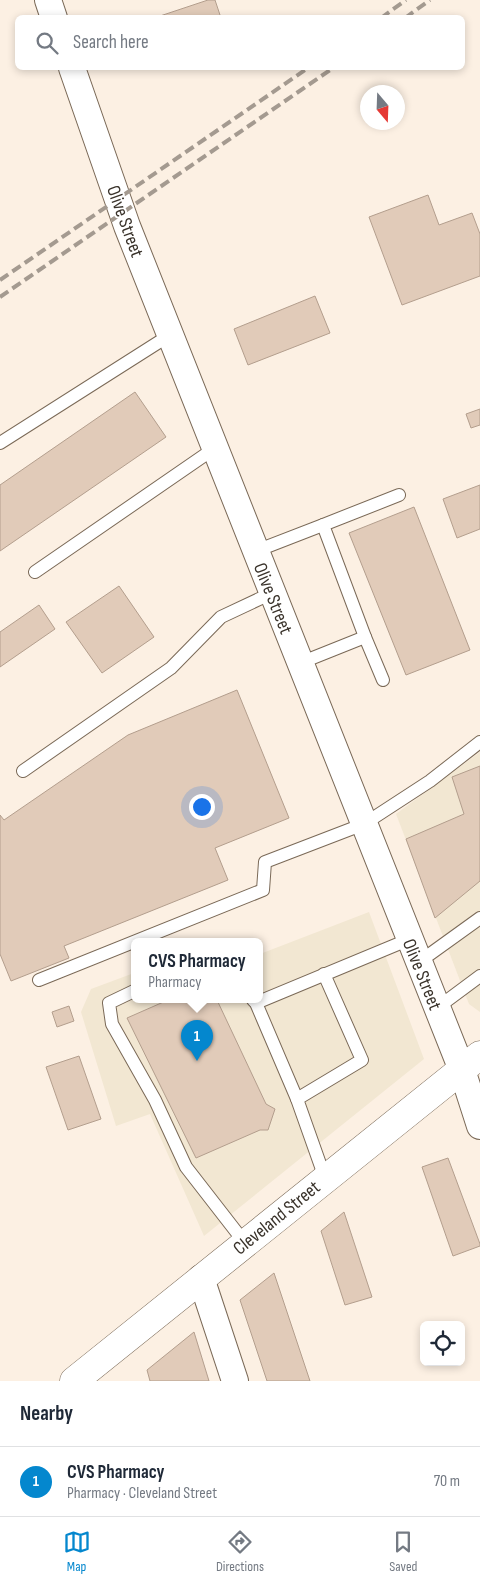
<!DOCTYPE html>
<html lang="en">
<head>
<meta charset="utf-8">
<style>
	body { margin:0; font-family:"Sofia Sans Condensed",sans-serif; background:#f2f2f3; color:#1f2937 }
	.controls { position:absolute; right:15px; bottom:15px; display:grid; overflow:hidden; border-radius:8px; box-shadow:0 2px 8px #0003 }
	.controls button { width:45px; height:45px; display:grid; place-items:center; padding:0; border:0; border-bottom:1px solid #e0e1e3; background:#fff; color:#1f2937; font:25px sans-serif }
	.compass { position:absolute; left:360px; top:85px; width:45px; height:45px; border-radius:50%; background:#fff; box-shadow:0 2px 8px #0003; rotate:161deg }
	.you { position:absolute; left:201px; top:806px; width:18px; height:18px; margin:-12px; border:4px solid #fff; border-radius:50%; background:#1a73e8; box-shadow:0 0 0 8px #1a73e833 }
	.badge { display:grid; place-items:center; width:32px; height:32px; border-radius:50%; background:#0487ce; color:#fff; font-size:16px; font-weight:700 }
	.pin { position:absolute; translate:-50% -41px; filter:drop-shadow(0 1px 2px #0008) }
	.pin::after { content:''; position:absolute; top:26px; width:18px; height:15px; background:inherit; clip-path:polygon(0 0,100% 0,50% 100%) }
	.popup { position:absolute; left:131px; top:938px; width:132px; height:65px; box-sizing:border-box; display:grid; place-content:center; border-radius:8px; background:#fff; filter:drop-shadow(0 1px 4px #0005); font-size:16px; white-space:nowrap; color:#747a83 }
	.popup b { font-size:19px; color:#1f2937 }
	.popup::after { content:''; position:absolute; left:50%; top:100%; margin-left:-10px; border:10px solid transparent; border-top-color:#fff }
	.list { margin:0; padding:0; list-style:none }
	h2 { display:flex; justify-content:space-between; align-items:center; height:65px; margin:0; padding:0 20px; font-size:21px }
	h2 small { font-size:16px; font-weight:400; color:#747a83 }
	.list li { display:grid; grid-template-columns:32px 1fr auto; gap:15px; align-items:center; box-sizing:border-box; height:70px; padding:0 20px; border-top:1px solid #e0e1e3 }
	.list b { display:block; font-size:19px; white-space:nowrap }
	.list p { margin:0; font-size:16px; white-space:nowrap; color:#747a83 }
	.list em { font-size:16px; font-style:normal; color:#747a83 }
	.icon { flex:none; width:28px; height:28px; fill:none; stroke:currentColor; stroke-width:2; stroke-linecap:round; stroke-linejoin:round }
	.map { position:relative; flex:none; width:480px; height:1381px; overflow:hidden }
	.search { position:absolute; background:#fff; box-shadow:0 2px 8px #0003; left:15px; right:15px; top:15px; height:55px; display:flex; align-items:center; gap:12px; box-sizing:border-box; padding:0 18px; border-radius:8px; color:#747a83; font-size:19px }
	.sheet { height:135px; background:#fff }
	nav { display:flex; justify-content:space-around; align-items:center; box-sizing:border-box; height:70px; border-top:1px solid #e0e1e3; background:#fff; font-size:14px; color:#747a83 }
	nav a { display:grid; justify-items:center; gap:2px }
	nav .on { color:#0487ce }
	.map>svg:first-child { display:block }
</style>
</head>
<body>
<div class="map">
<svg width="480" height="1381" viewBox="0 0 480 1381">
	<rect width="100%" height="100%" fill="#fcf0e3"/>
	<g fill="#f2e7d2">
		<path d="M480,752V1012L469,1004L396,814Z"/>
		<path d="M369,912L424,1059L204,1236L150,1114L116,1126L81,1012L91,989L134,973V1000H260V954Z"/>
	</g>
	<g fill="#e1cbb9" stroke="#b39e8d">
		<path d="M208,0H215L221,18H154Z"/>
		<path d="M428,195L439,225L472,213L480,234V276L402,305L369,217Z"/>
		<path d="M315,296L330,333L248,365L234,329Z"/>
		<path d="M135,392L166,437L0,551V485Z"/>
		<path d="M480,409V425L471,428L466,414Z"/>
		<path d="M480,485V529L457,538L443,499Z"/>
		<path d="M414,507L470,650L406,675L349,533Z"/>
		<path d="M119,586L154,637L102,673L66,622Z"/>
		<path d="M39,605L55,629L0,667V632Z"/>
		<path d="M237,690L289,818L215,848L228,880L64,946L69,958L11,981L0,954V815L4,820L128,735Z"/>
		<path d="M480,766V881L435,918L406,839L464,814L452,777Z"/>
		<path d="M168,1000H217L266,1104L275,1109L268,1130H260L196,1158L127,1018Z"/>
		<path d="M69,1006L74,1021L57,1027L52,1012Z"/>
		<path d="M79,1056L101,1119L68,1130L46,1067Z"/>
		<path d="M448,1158L480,1244V1246L453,1256L422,1167Z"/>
		<path d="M344,1212L372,1297L345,1305L321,1231Z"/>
		<path d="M274,1273L310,1381H267L240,1300Z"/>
		<path d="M194,1332L209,1381H150L147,1370Z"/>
	</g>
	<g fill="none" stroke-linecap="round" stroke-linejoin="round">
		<g stroke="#7a6957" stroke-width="14">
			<g id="service">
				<path d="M0,443L170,335"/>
				<path d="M256,551L323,525"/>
				<path d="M35,572L215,448"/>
				<path d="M365,637L323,525L399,495"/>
				<path d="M300,663L365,637L383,680"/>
				<path d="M23,771L171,668L221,617L272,593"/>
				<path d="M419,962L480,918"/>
				<path d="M324,974L362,1060L297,1099L325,1178"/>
				<path d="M39,980L263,890L265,862L364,824L430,781L480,742"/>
				<path d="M134,991L109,1003L112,1024L155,1100L186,1167L245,1243"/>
				<path d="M253,1000L256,1003L297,1099"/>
				<path d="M256,1003L410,939"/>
				<path d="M437,1008L480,976"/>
			</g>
		</g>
		<g stroke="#7a6957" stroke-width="28">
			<g id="minor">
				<path d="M48,0L54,18"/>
				<path d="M72,68L127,226L462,1070L480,1126"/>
				<path d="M201,1278L235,1381"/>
			</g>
		</g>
		<g stroke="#7a6957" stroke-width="29">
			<path id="secondary" d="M74,1381L480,1055"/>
		</g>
		<use href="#service" stroke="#fff" stroke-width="12"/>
		<use href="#minor" stroke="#fff" stroke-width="26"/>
		<use href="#secondary" stroke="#fff" stroke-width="28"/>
		<g stroke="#a49a90" stroke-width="4" stroke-dasharray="10 5" stroke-linecap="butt">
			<path d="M381,18L406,0"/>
			<path d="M405,18L430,0"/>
			<path d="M0,280L308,68"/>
			<path d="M0,297L333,68"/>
		</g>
	</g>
	<g text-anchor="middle" stroke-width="4" stroke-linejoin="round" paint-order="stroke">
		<g font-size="19" fill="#3a332b" stroke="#fff">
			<text transform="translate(126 221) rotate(70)" y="7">Olive Street</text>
			<text transform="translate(274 598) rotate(68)" y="7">Olive Street</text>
			<text transform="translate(423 974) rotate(68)" y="7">Olive Street</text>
			<text transform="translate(276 1217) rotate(-39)" y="7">Cleveland Street</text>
		</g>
	</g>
</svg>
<div class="controls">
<button><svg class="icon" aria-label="locate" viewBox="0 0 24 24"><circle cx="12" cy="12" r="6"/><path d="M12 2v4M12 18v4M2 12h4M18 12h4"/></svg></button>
</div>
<svg class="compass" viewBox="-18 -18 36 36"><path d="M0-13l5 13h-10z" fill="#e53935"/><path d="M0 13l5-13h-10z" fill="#747a83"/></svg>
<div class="you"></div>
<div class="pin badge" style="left:197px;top:1061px">1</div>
<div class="popup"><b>CVS Pharmacy</b>Pharmacy</div>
<div class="search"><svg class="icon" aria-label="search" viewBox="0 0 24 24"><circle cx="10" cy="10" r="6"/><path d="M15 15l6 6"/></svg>Search here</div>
</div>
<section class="sheet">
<h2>Nearby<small></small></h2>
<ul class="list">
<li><span class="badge">1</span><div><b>CVS Pharmacy</b><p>Pharmacy · Cleveland Street</p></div><em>70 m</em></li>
</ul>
</section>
<nav>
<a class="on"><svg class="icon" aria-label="map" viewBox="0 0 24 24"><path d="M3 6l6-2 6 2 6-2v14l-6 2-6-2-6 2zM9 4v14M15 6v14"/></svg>Map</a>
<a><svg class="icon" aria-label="directions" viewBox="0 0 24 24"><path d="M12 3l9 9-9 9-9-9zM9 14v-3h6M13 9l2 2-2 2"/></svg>Directions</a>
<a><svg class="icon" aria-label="saved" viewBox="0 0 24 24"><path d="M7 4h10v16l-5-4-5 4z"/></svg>Saved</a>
</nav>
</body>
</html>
